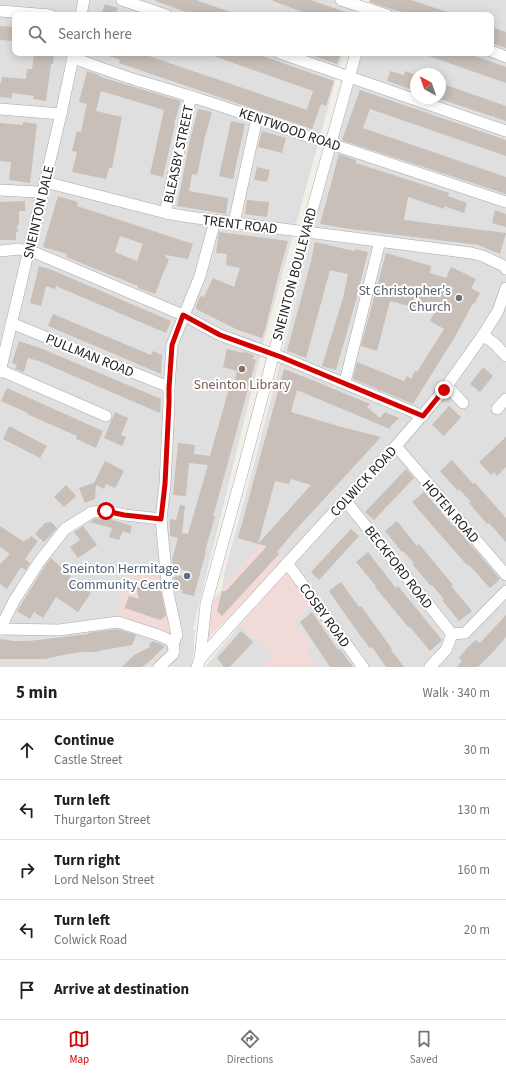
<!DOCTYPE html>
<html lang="en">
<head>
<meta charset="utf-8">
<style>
	body { margin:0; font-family:"Source Sans 3",sans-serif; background:#f2f2f2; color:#222 }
	.compass { position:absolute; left:410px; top:68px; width:36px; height:36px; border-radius:50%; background:#fff; box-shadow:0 2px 10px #0003; rotate:320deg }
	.stop { position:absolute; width:12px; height:12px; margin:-9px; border:3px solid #d40000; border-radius:50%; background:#fff }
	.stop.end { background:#d40000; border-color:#fff; box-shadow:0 1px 4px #0008 }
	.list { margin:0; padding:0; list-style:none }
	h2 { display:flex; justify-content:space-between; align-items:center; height:52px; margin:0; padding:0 16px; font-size:17px }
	h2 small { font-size:13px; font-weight:400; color:#767676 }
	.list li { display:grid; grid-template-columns:26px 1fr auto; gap:12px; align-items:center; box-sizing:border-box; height:60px; padding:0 16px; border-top:1px solid #e0e0e0 }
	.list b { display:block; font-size:15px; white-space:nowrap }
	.list p { margin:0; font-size:13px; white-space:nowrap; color:#767676 }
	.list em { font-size:13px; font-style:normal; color:#767676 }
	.icon { flex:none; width:22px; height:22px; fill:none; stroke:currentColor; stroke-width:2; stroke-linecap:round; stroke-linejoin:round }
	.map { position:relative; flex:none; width:506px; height:667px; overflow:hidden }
	.search { position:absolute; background:#fff; box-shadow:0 2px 10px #0003; left:12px; right:12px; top:12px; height:44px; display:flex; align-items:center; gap:10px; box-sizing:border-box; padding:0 14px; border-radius:8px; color:#767676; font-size:15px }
	.sheet { height:352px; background:#fff }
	nav { display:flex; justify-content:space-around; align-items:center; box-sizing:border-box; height:56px; border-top:1px solid #e0e0e0; background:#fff; font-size:11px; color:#767676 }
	nav a { display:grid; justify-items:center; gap:2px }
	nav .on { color:#d40000 }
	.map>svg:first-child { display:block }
</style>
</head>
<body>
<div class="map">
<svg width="506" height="667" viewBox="0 0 506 667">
	<rect width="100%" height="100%" fill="#f2efe9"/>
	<g fill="#e0dfdf" fill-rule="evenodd">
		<path d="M0,0H357L353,15H15V53H343L264,341L196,616L193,629L196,631L194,634V650L192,667H0Z"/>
		<path d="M374,0H506V667H317L306,652L313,646L291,623L313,602L282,560L222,591L224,574L259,446L332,155L360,53H491V15H370ZM416,74H440V98H416Z"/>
		<path d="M240,625L274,656L263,667H205Z"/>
	</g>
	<g fill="#f2dad9">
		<path d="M263,540L284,558L237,609L209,637L208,635L210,604Z"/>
		<path d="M126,568L152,573L163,580L172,636L117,617Z"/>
		<path d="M289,569L313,601L291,623L313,646L307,652L317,667H263L274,656L240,625Z"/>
	</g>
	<g fill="#c7bfb8" fill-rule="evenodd">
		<path d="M156,0H196L236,14L235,15H195L155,1Z"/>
		<path d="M273,0H311L351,14V15H311L273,1Z"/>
		<path d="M370,0H411L453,14V15H411L369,2Z"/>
		<path d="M105,4L118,8L115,15H101Z"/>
		<path d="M0,26L15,27L14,41L0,40Z"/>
		<path d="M491,27L506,32V48L491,43Z"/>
		<path d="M34,53H54L53,64H51L46,101L33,99L34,96L12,93V98L0,97V83H1L2,77L26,79L27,69H32Z"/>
		<path d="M103,53H140L307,110L313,91L208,54V53H254L334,81L326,106L321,104L312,129L119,63L120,60L103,54Z"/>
		<path d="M311,53H341L337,64L310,55Z"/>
		<path d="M423,53H466L506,67V83L423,54Z"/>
		<path d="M87,71L99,75V76L104,78L181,101L174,124H175L163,177L150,174L164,110L101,91L96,111L122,117L112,168H109L106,179L72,172L77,152L72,151L77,131L81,132L87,104L79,102Z"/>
		<path d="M390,71L404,75L405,71L416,75V91L387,81Z"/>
		<path d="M440,83L506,106V121L440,99Z"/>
		<path d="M360,90L506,140V156L370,109L363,128L506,177V194L344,141L342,140Z"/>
		<path d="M198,109L212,112L205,137L197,175L192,174L189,191L228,198L226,214L177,206L190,140Z"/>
		<path d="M231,121L245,124L233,179L219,176Z"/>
		<path d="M23,122L37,124L30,183L9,180L11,162L0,161V123L23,125Z"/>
		<path d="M262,131L286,138L282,153L258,147Z"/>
		<path d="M339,154L356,160V163L449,193L448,196L467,203L464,213L444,206V209L408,197L404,220L506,233L500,254L478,245L350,229L320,224Z"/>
		<path d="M257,167L270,170L267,182L254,180Z"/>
		<path d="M58,196L78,202L77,206L193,244L188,259L166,255L165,257L169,259L155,294L138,288V286L66,257L67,254L43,247ZM120,236L143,244L137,261L115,252Z"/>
		<path d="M247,200L269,202L267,217L245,214Z"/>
		<path d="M25,201V211H19V225H17L18,232H16V240H0V202Z"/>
		<path d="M495,210L506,214V227L492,223Z"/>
		<path d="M219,232L288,241L279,273L265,330L262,338L238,330L196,309V306L200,296L204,297L213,278L234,287L240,268L226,265L227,254L216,253Z"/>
		<path d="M315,242L354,251L355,249L368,252L355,304L336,370L322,366L343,298L348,274L330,270L306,358L287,351L310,265Z"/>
		<path d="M386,253L431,266L430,273L446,278L451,267L476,279L471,288L480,293L474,304L473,303L456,335L413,404L353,379L357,362L404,381L407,376L411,379L415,371L417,372L444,329L430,321L434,313L390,301L377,351L361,346Z"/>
		<path d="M39,266L52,270L171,321L166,333L56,286L55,289L46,286L41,306L30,303Z"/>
		<path d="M53,314L151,355L153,351L162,355L161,374L48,326Z"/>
		<path d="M19,341L40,348L161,399L160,413L39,361L28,358L24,372L15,369L17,365L12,363Z"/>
		<path d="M227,349L243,353V351L254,355L253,359L256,360L216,506L213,516H215L205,551H206L194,596L182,593L183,590L175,588L174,577L193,573L173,567L172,560L178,538L170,536V519L176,520L180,505L185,506L182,533L188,534L208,465L189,463L186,496L173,495L178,443L195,445L194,454L210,456L229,388L233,389L237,371L223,367Z"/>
		<path d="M483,367L493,376L480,392L470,384Z"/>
		<path d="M284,369L312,380L370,404L367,407L380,418L385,412L399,418L390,427V429L297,390L291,412L338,426L381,437L292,534L277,552L279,554L222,616L217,611L222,591H226L267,546L258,544L311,485L291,479L289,484L275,481L258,544L238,538Z"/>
		<path d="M7,388L103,431L96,448L76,439L77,436L27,414L28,413L1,401Z"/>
		<path d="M449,406L461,417L444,436L432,425Z"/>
		<path d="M115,412L128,418L121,435L126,437L122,446L104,438Z"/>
		<path d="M9,426L47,446L40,458L3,439Z"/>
		<path d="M506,437V467L497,476L494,472L491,475L479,462Z"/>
		<path d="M452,460L473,484L475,483L506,518V542L489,523L487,524L469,503L471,502L459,489L458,491L440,471Z"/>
		<path d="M105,461L124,471L115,488L106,484L104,489L96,485L95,499L85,503L79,488L94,483Z"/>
		<path d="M406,469L414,478L374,520L365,512Z"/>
		<path d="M66,485L76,496L64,507L54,497Z"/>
		<path d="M424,492L441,511V512L453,526L454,525L500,579L490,588L469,565L468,566L458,555L412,502Z"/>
		<path d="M106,518L132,526L130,534L123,531L119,540L109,537L112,528L90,522L94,519Z"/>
		<path d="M397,521L417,546L419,544L453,585L451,586L472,611L459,621L442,600L444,599L432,585L431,586L412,564L414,563L403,551L402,552L385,531Z"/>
		<path d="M51,522L57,528L44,542L35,534L45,523Z"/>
		<path d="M0,526L24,542L26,539L28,540L31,536L38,541L25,559L30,563L26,570L21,567L7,589L0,584V564L10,554L0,547Z"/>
		<path d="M83,526L97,545L78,558L70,547L80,540L74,532Z"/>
		<path d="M351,529L359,536L319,580L311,572Z"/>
		<path d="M368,552L396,588L398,586L442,640L430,651L410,627L409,628L375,587L376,586L356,562Z"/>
		<path d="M51,558L71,576L69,578L84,589L85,588L91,593L78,612L56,597L43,618L34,612L30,619L17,611L45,566Z"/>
		<path d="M159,581L166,616L160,620L125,608L129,596L139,599L136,587Z"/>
		<path d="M341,582L359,607L361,606L392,649L391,650L404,667H386L372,647L370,648L359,634L329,591Z"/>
		<path d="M312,612L338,650L340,649L353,667H330L300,622Z"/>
		<path d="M506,615V637L493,652L478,667H457L462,661L459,658L467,648L476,640L480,643Z"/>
		<path d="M117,629L136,635L132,645L98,651V652H82L68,654L45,659H0V639L14,641H29L88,634V633Z"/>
		<path d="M241,631L253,642L230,667H224L217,658Z"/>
		<path d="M153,641L165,646L150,661L142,667H122L134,655L150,647L149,644Z"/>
	</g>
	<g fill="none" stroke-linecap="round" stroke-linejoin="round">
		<g stroke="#a9a9a9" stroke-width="12">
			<g id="minor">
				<path d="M122,0L166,15"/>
				<path d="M341,0L387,15"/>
				<path d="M0,11L50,15"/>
				<path d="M81,15L84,0"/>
				<path d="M491,51L506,57"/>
				<path d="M280,53L506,131"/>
				<path d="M73,58C96,66 119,75 143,82C187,95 231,108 274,125L506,202"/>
				<path d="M0,109L61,114"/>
				<path d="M45,182L166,213L189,217L471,253L483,256L504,266L506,269"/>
				<path d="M0,190L37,192L42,193"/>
				<path d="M166,213V208L191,96"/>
				<path d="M234,223L257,118"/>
				<path d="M0,251L19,249L36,253L183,315L220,335L281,357L423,416"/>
				<path d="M11,324L16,325L85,353L169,387"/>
				<path d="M483,335L495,344L506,356"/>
				<path d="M0,370L106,416"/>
				<path d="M0,372L61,114L74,53"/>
				<path d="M345,382L380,241"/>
				<path d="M447,386L463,403"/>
				<path d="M497,409L506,399"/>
				<path d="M396,446L506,575"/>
				<path d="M345,500L452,634"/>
				<path d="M287,563L363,667"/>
				<path d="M0,629L14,601L39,562L65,529L92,512L106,511L125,515L161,519"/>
				<path d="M0,629L59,630L118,622L158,635L170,640L173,644"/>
				<path d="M200,659L206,604L240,481L306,232L356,53"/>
				<path d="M159,667L173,654L174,651L173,644L177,635L168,593L161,519L165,484L169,403V387L172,345L200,276L215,221"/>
				<path d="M197,667L200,659L227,629L345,500L396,446L444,390L483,335L498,311L506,288"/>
				<path d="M430,667L446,650L452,634L465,633L506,591"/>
			</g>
		</g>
		<use href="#minor" stroke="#fff" stroke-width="11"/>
	</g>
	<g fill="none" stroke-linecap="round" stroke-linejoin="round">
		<path stroke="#d40000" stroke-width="5" d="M106,511L124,515L161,519L165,484L169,403V388L172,345L183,315L220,335L281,357L423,416L444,390"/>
	</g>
	<circle fill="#6b7280" stroke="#fff" stroke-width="1.5" cx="459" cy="298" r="4"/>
	<circle fill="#8d6e63" stroke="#fff" stroke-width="1.5" cx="242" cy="369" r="4"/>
	<circle fill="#5c6f8a" stroke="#fff" stroke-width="1.5" cx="187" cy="576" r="4"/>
	<g text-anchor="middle" stroke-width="4" stroke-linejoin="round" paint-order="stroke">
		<g font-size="14" fill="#222" stroke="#fff">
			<text transform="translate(290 129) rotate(19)" y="5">KENTWOOD ROAD</text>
			<text transform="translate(178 154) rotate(-78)" y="5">BLEASBY STREET</text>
			<text transform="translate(38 212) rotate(-77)" y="5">SNEINTON DALE</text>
			<text transform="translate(240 224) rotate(7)" y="5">TRENT ROAD</text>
			<text transform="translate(294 274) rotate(-75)" y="5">SNEINTON BOULEVARD</text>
			<text transform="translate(90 355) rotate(22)" y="5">PULLMAN ROAD</text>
			<text transform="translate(363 481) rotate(-47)" y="5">COLWICK ROAD</text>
			<text transform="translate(451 511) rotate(49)" y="5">HOTEN ROAD</text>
			<text transform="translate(399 567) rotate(52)" y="5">BECKFORD ROAD</text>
			<text transform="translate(325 615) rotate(54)" y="5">COSBY ROAD</text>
		</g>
		<g font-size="14" fill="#5b616d" stroke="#fff" text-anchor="end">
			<text x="451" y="295">St Christopher's<tspan x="451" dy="16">Church</tspan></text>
		</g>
		<g font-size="14" fill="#785e54" stroke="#fff">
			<text x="242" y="389">Sneinton Library</text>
		</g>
		<g font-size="14" fill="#4e5e75" stroke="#fff" text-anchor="end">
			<text x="179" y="573">Sneinton Hermitage<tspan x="179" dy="16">Community Centre</tspan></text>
		</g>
	</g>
</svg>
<svg class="compass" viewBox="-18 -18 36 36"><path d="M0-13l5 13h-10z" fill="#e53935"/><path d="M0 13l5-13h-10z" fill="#767676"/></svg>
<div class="stop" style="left:106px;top:511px"></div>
<div class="stop end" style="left:444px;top:390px"></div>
<div class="search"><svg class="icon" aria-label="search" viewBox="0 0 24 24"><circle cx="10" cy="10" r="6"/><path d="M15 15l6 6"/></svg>Search here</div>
</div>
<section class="sheet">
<h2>5 min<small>Walk · 340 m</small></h2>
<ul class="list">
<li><svg class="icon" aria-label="ahead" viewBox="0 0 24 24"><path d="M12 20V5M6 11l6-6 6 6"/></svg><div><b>Continue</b><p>Castle Street</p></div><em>30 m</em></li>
<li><svg class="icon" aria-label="left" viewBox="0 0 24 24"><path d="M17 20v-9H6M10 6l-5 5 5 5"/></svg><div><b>Turn left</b><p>Thurgarton Street</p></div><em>130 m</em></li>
<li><svg class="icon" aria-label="right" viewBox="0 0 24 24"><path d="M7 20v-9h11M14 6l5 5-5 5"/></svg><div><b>Turn right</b><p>Lord Nelson Street</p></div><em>160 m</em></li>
<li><svg class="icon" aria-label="left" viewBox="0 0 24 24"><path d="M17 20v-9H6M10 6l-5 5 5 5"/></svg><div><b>Turn left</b><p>Colwick Road</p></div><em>20 m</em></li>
<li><svg class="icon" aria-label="arrive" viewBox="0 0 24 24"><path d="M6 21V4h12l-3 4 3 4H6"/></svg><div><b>Arrive at destination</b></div></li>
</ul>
</section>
<nav>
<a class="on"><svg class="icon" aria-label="map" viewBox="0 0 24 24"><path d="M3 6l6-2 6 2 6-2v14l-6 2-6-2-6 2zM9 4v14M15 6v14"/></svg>Map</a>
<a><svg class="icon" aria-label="directions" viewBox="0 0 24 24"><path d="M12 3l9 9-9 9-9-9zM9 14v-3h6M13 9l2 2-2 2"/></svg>Directions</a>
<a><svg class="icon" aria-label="saved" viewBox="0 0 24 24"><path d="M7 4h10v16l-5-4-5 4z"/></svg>Saved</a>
</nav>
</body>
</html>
